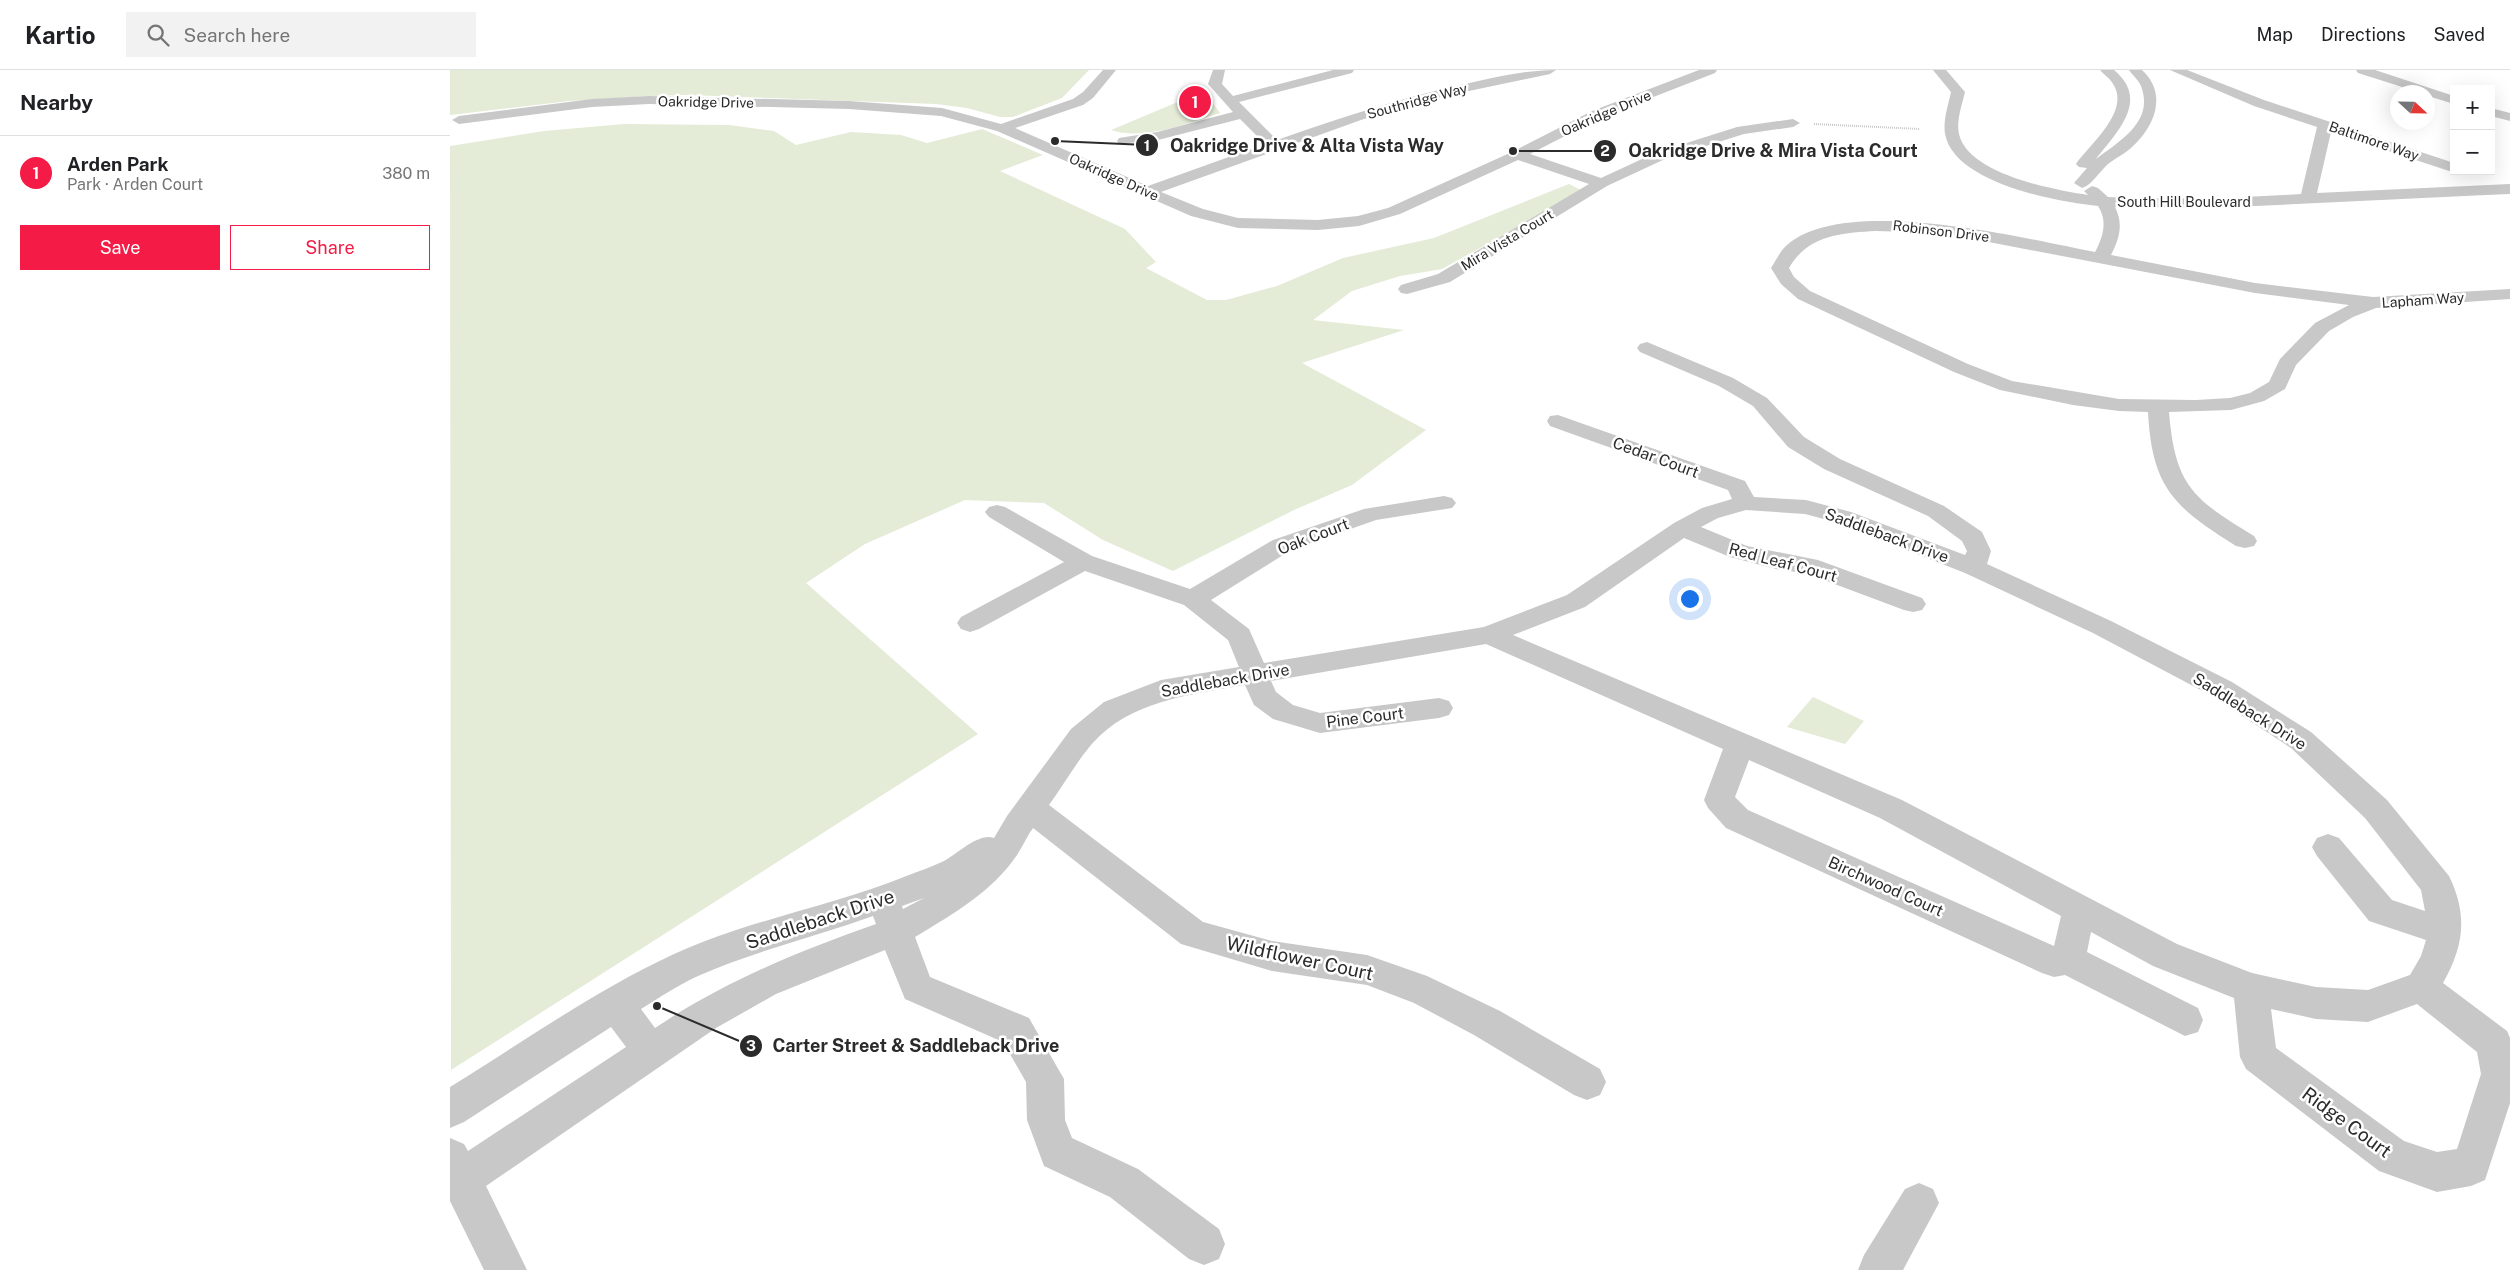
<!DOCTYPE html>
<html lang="en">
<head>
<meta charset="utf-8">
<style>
	body { margin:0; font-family:"Public Sans",sans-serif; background:#f2f2f2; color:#202124 }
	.controls { position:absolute; right:15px; top:15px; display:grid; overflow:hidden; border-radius:0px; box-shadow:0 5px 20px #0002 }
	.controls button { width:45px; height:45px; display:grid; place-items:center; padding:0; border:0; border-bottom:1px solid #e0e0e0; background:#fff; color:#202124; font:25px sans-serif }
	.compass { position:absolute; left:1940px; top:15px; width:45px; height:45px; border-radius:50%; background:#fff; box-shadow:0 5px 20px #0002; rotate:112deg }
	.you { position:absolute; left:1239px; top:528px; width:18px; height:18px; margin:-12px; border:4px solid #fff; border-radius:50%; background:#1a73e8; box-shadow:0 0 0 8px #1a73e833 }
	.badge { display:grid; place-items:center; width:32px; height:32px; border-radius:50%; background:#f41c46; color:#fff; font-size:16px; font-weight:700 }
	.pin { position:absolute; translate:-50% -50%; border:2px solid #fff; box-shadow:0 1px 5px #0006 }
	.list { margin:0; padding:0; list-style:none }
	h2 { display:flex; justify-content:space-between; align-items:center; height:65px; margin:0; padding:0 20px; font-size:21px }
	h2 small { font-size:16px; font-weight:400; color:#757577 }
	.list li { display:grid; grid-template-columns:32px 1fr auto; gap:15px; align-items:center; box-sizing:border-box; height:75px; padding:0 20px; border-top:1px solid #e0e0e0 }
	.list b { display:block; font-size:19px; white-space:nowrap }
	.list p { margin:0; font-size:16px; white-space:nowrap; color:#757577 }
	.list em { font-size:16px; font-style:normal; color:#757577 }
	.actions { display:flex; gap:10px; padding:15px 20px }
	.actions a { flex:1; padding:11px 0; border:1px solid #f41c46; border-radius:0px; text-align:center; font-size:18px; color:#f41c46 }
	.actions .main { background:#f41c46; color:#fff }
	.icon { flex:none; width:28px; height:28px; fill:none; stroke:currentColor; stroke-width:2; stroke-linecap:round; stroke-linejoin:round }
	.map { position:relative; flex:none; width:2060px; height:1200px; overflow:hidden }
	header { display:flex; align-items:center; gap:30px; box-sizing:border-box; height:70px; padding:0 25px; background:#fff; border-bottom:1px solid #e0e0e0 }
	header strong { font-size:24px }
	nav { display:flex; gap:28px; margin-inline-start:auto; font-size:18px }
	.search { width:350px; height:45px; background:#f2f2f2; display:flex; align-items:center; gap:12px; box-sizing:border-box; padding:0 18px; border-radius:0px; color:#757577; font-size:19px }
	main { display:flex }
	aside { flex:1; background:#fff }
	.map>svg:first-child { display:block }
</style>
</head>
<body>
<header>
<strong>Kartio</strong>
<div class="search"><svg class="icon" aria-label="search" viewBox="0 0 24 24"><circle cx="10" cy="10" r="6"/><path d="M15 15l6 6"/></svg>Search here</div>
<nav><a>Map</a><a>Directions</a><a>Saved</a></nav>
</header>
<main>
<aside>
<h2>Nearby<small></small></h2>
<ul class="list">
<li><span class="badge">1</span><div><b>Arden Park</b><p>Park · Arden Court</p></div><em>380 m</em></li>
</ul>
<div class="actions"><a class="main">Save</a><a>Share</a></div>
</aside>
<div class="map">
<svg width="2060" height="1200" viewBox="0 0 2060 1200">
	<rect width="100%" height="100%" fill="#fff"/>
	<g fill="#e4ebd7">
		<path d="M0,0H639L612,28L563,47H550L517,38L486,34L238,25L198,26L119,31L0,45Z"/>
		<path d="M754,21L770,43C738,53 694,71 661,60Z"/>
		<path d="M174,54L279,55L324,61L346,75L401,62L451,65L477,73L532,59L593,85L550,101L675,159L706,192L696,198L757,230H776L827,216L893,188L984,168L1119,114L1133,121L992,199L950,206L902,221L863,250L954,260L852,293L976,360L902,415L844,440L723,501L653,470L594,433L515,430L415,474L356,513L528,664L1,1000L0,76L94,61Z"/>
		<path d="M1363,627L1414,651L1395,674L1337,657Z"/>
	</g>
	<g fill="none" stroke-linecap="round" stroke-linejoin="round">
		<path stroke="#c8c8c8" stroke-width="2" stroke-dasharray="1 1" stroke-linecap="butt" d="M1364,54L1470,59"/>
		<g fill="#c8c8c8" fill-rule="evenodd">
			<path d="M653,0H666L643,28L633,35L565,58L698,116L815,74L790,49L708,70L669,74L667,71L669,68L707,62L783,42L758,14L763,0H775L772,14L783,26L883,0H904L902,3L789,32L827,70C892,47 957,26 1024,12C1052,6 1078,0 1106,0L1100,4L976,30L911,50L711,122L753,139L788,148L868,150L908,146L938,138L1062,82L1142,41L1249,0H1267L1265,3L1152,47L1080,84L1151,108L1205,83L1287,57L1343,49L1350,53L1343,57L1294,64L1215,89L1157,116L1000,212L957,224L951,223L948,219L951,215L988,204L1139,114L1068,90L950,144L909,156L868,160L788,158L741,146L547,61L491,46L399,39L199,34L142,37L9,54L2,50L9,46L142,29L199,26L399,31L492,38L551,54L623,29L633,22Z"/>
			<path d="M1483,0H1496L1515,22C1512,35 1506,51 1509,64C1518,104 1604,120 1638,125L1634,121L1642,116L1648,118L1658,127C1722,130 1787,128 1851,124L1867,57L1804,36L1720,0H1737L1814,30L2004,93V101H2009H1999L1881,62L1867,123L2060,114V124L2036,125L1762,138L1665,137C1674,155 1669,169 1661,185L1805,213L1923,227L2060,219V229L1926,238L1903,247L1879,261L1846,295L1835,319L1814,331L1781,340L1719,342C1725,416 1743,429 1804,466L1807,471L1804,476L1795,478L1786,476C1724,437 1702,418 1698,342L1669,341L1623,335L1550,320L1504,302L1348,229L1331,214L1321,198C1325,192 1329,184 1333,179C1386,121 1577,169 1645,182C1653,167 1658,151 1648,136C1607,132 1504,113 1495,64C1493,50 1498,36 1501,22ZM1426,161L1492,163L1805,223L1899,235L1865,253L1830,289L1819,312L1800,323L1780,328L1746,330L1669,329L1562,311L1518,294L1360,221L1344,207L1339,198C1358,165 1391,163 1426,161Z"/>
			<path d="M1650,0H1664C1700,30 1668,61 1646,89C1668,72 1703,53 1692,19C1690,11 1683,6 1679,0H1692C1718,24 1705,56 1682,77C1675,84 1665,88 1657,95C1649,102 1642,115 1632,118L1624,113L1637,98L1629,97L1626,94C1640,74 1681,41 1663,14C1660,8 1654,5 1650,0Z"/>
			<path d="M1906,0H1925L2004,26V34L1978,26V22H1968L1908,3Z"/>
			<path d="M2041,38L2060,43V51L2041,46Z"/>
			<path d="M1197,272L1283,308L1317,328L1354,367L1390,389L1494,436L1532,462L1541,481L1537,494L1661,551L1782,612L1861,662L1937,730L1999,806C2018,845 2014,876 1993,913L2057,961L2060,968V1033L2035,1110L2021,1116L1987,1122L1929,1101L1796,999L1790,987L1784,928L1703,896L1641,862L1637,882L1748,938L1753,950L1748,962L1735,966L1615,905L1604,907L1592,903L1276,758L1258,738L1254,730L1273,679L1036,574L821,611L826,622L843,635L870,643L989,628L999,631L1003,638L999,645L989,648L870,663L823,649L804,635L795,615C740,625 680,630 641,675C625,694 613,716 599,735L753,852L822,871L917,885L977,906L1050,941L1150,999L1156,1012L1150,1025L1137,1030L1124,1025L1024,965L964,933L917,915L822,901L731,874L583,758C577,766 573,776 567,785C542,822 503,844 465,867L480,907L579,948L614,1009L615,1050L622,1068L688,1099L769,1159L775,1174L769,1189L754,1195L739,1189L660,1127L594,1096L577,1050L576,1012L553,972L455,929L435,880L326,924L266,958L36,1116L77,1200H34L0,1131V1068L14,1074L18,1081L176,977L161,957L14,1052L0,1058V1017C72,973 144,921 222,885C297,850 381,837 459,805C470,801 483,796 494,791C507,784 529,762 544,768L557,746L621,659L654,632L711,610L789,597L778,570L734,535L635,501L529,559L520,562L511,559L507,553L511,547L614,492L539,447L535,442L539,437L547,435L555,437L642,486L740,519L823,470L914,439L994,426L1002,428L1006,433L1002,438L926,450L841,480L761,530L799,559L814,593L1034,557L1117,525L1224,453L1252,438L1282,429L1278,420L1100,356L1097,351L1100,346L1108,345L1295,411L1304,427L1356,430L1401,442L1515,485L1517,481L1512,471L1478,446L1374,399L1338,377L1303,336L1269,316L1190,282L1187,278L1190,274ZM1296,440L1355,444L1385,452L1515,503L1643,563L1762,626L1841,678L1915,748L1971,820L1975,841L1942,830L1889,768L1878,764L1867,768L1862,777L1867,786L1919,851L1976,870L1971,886L1960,905L1918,920L1866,917L1802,903L1727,874L1452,730L1063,565L1135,537L1234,468L1280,487L1330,500L1355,503L1454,540L1463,542L1472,540L1476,534L1472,528L1368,490L1297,476L1251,457L1268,448ZM1299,690L1430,748L1611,846L1604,876L1298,740L1285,727ZM474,828L453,839L452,836ZM423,846L426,854C347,882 275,911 205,958L191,939C209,928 228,915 248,906C304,881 365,867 423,846ZM1967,934L2027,982L2031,1004L2007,1079L1987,1082L1954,1071L1826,978L1821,939L1866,949L1918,952Z"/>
			<path d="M1469,1113L1483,1119L1489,1133L1453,1200H1408L1414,1185L1455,1119Z"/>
		</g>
	</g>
	<g text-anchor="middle" stroke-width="5" stroke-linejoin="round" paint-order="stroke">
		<g font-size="14" fill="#2b2b2b" stroke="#fff">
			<text transform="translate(967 31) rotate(-15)" y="5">Southridge Way</text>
			<text transform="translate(256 32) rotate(1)" y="5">Oakridge Drive</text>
			<text transform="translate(1156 43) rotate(-23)" y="5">Oakridge Drive</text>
			<text transform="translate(1924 71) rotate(19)" y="5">Baltimore Way</text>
			<text transform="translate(664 107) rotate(24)" y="5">Oakridge Drive</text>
			<text x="1734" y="137">South Hill Boulevard</text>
			<text transform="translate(1491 161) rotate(7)" y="5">Robinson Drive</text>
			<text transform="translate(1057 170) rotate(-31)" y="5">Mira Vista Court</text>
			<text transform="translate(1973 230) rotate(-4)" y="5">Lapham Way</text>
		</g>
		<g font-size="16" fill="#2b2b2b" stroke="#fff">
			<text transform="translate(1206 387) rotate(20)" y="6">Cedar Court</text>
			<text transform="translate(1437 465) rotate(20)" y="6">Saddleback Drive</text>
			<text transform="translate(863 466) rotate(-21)" y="6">Oak Court</text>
			<text transform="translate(1333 492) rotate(15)" y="6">Red Leaf Court</text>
			<text transform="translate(775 610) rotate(-10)" y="6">Saddleback Drive</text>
			<text transform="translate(1800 641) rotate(32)" y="6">Saddleback Drive</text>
			<text transform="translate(915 647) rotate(-7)" y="6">Pine Court</text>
			<text transform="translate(1436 816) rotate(24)" y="6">Birchwood Court</text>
		</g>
		<g font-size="19" fill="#2b2b2b" stroke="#fff">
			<text transform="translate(370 849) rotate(-18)" y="7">Saddleback Drive</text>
			<text transform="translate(850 888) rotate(12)" y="7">Wildflower Court</text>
			<text transform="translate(1897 1052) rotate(36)" y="7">Ridge Court</text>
		</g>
	</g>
	<path fill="none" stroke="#2b2b2b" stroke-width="2" d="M605 71L697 75M1063 81L1155 81M207 936L301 976"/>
	<g fill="#2b2b2b" stroke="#fff" stroke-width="2">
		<circle cx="605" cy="71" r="5"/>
		<circle cx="1063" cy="81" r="5"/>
		<circle cx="207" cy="936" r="5"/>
		<circle cx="697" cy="75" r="12"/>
		<circle cx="1155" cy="81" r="12"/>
		<circle cx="301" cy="976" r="12"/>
	</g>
	<g font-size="15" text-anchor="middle" font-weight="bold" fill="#fff">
		<text x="697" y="81">1</text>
		<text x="1155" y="86">2</text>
		<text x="301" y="981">3</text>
	</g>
	<g font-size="18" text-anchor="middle" font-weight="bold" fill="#2b2b2b" stroke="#fff" stroke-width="5" stroke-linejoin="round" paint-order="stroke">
		<text x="857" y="82">Oakridge Drive &amp; Alta Vista Way</text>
		<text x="1323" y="87">Oakridge Drive &amp; Mira Vista Court</text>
		<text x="466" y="982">Carter Street &amp; Saddleback Drive</text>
	</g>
</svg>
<div class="controls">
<button>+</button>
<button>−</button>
</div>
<svg class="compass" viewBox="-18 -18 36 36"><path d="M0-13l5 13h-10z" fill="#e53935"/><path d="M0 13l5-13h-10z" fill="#757577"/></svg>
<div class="you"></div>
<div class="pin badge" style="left:745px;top:32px">1</div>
</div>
</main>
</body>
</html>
